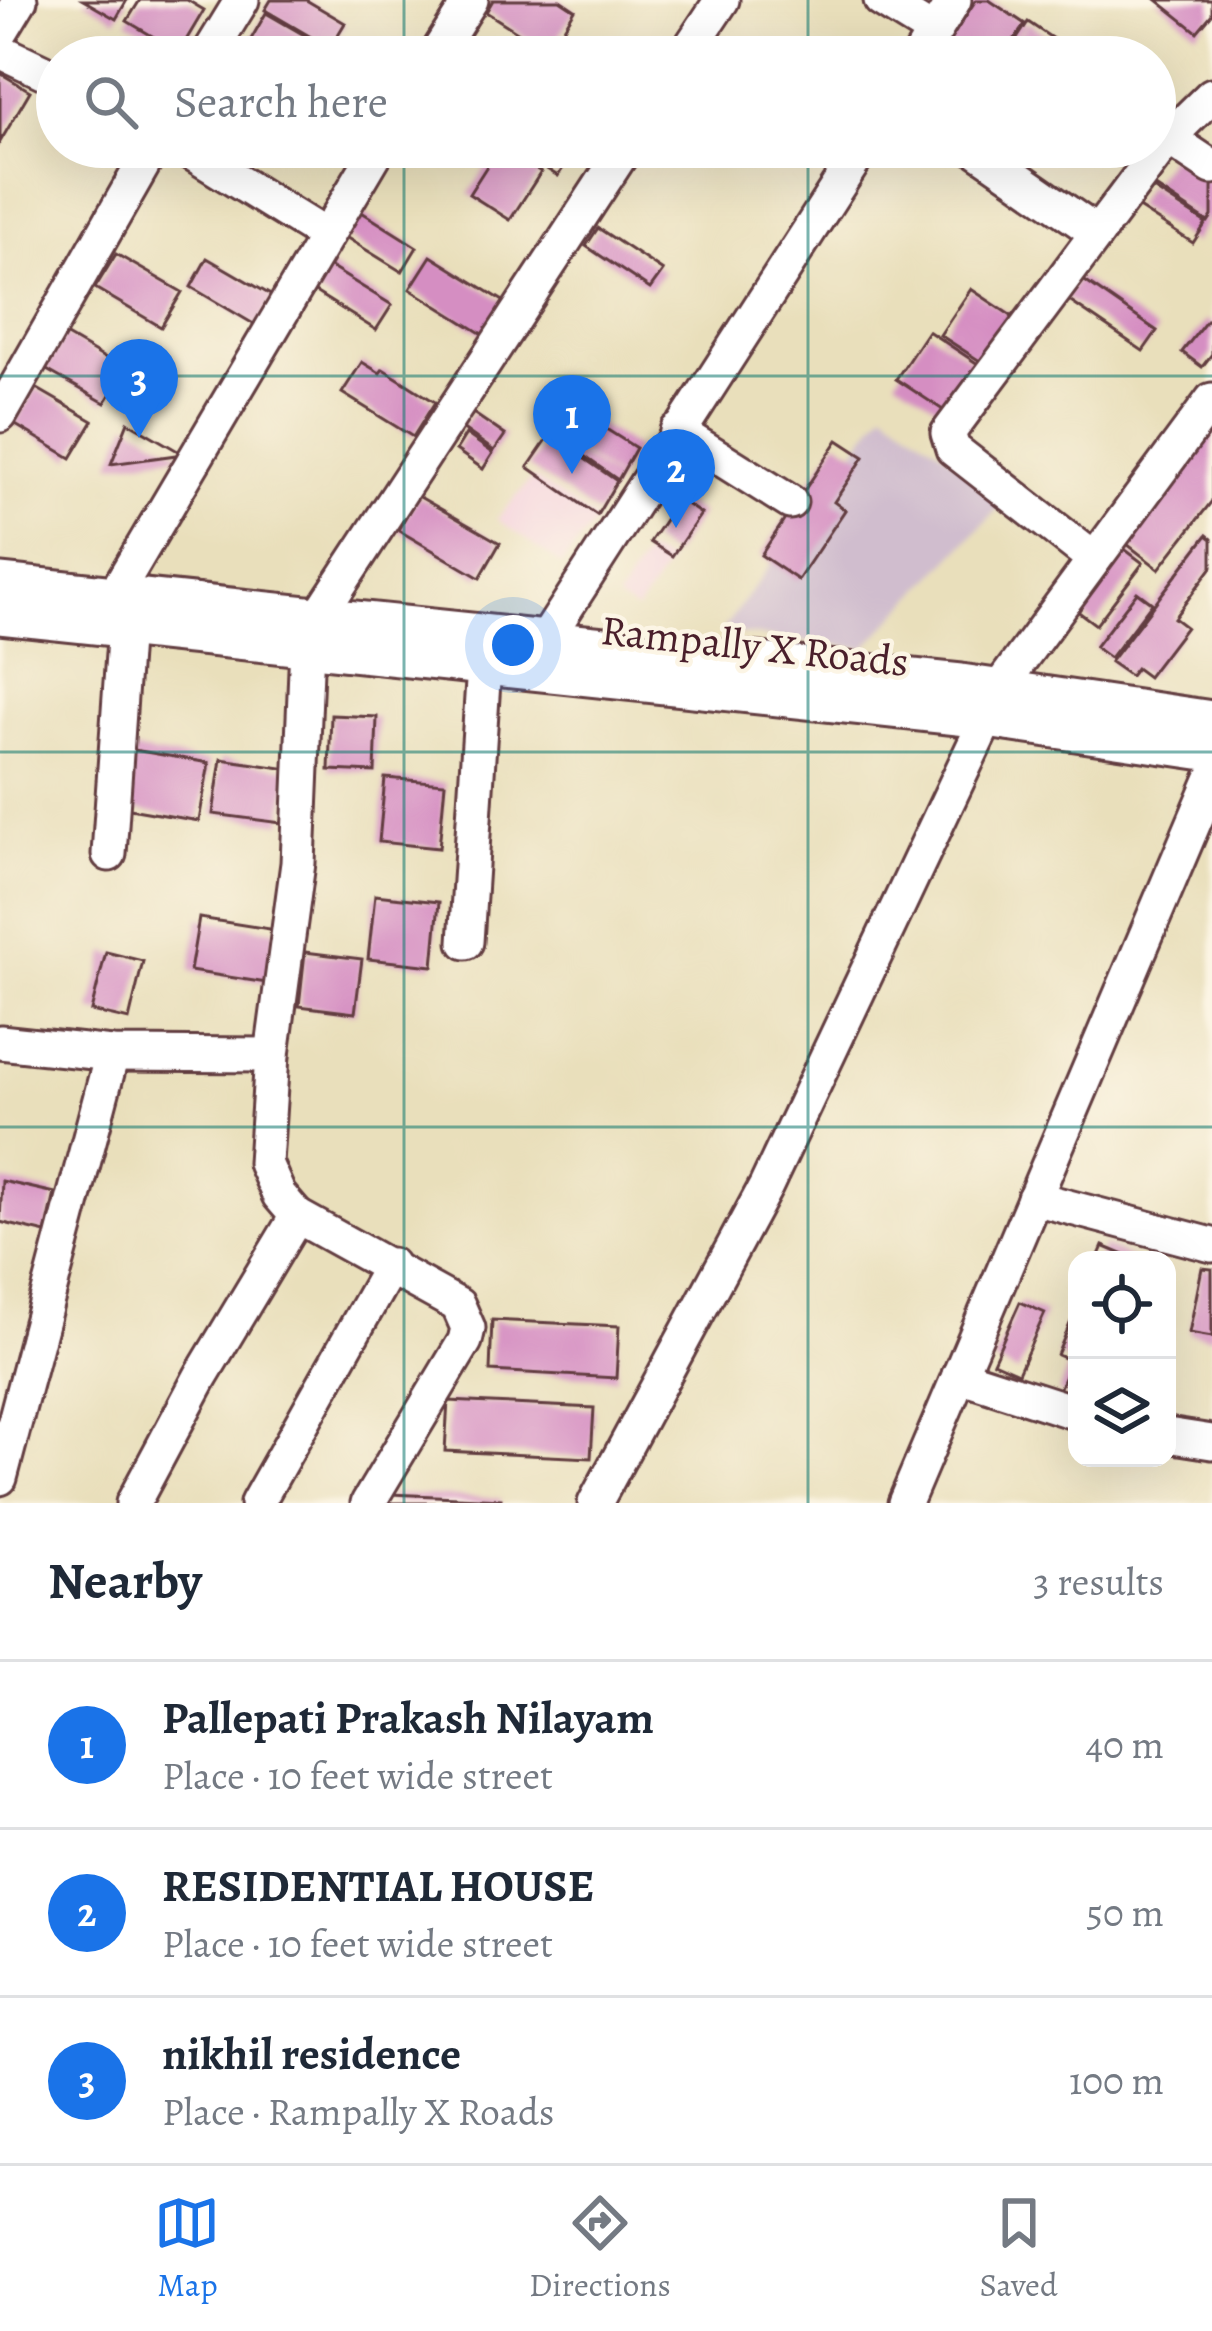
<!DOCTYPE html>
<html lang="en">
<head>
<meta charset="utf-8">
<style>
	body { margin:0; font-family:Alegreya,serif; background:#f6f6f7; color:#1f2937 }
	.controls { position:absolute; right:36px; bottom:36px; display:grid; overflow:hidden; border-radius:24px; box-shadow:0 12px 48px #0002 }
	.controls button { width:108px; height:108px; display:grid; place-items:center; padding:0; border:0; border-bottom:3px solid #e0e1e3; background:#fff; color:#1f2937; font:60px sans-serif }
	.you { position:absolute; left:513px; top:645px; width:42px; height:42px; margin:-30px; border:9px solid #fff; border-radius:50%; background:#1a73e8; box-shadow:0 0 0 18px #1a73e833 }
	.badge { display:grid; place-items:center; width:78px; height:78px; border-radius:50%; background:#1a73e8; color:#fff; font-size:39px; font-weight:700 }
	.pin { position:absolute; translate:-50% -99px; filter:drop-shadow(0 3px 6px #0008) }
	.pin::after { content:''; position:absolute; top:63px; width:42px; height:36px; background:inherit; clip-path:polygon(0 0,100% 0,50% 100%) }
	.list { margin:0; padding:0; list-style:none }
	h2 { display:flex; justify-content:space-between; align-items:center; height:156px; margin:0; padding:0 48px; font-size:51px }
	h2 small { font-size:39px; font-weight:400; color:#747a83 }
	.list li { display:grid; grid-template-columns:78px 1fr auto; gap:36px; align-items:center; box-sizing:border-box; height:168px; padding:0 48px; border-top:3px solid #e0e1e3 }
	.list b { display:block; font-size:45px; white-space:nowrap }
	.list p { margin:0; font-size:39px; white-space:nowrap; color:#747a83 }
	.list em { font-size:39px; font-style:normal; color:#747a83 }
	.icon { flex:none; width:66px; height:66px; fill:none; stroke:currentColor; stroke-width:2; stroke-linecap:round; stroke-linejoin:round }
	.map { position:relative; flex:none; width:1212px; height:1503px; overflow:hidden }
	.search { position:absolute; background:#fff; box-shadow:0 12px 48px #0002; left:36px; right:36px; top:36px; height:132px; display:flex; align-items:center; gap:30px; box-sizing:border-box; padding:0 42px; border-radius:66px; color:#747a83; font-size:45px }
	.sheet { height:660px; background:#fff }
	nav { display:flex; justify-content:space-around; align-items:center; box-sizing:border-box; height:168px; border-top:3px solid #e0e1e3; background:#fff; font-size:33px; color:#747a83 }
	nav a { display:grid; justify-items:center; gap:6px }
	nav .on { color:#1a73e8 }
	.map>svg:first-child { display:block }
</style>
</head>
<body>
<div class="map">
<svg width="1212" height="1503" viewBox="0 0 1212 1503">
	<rect width="100%" height="100%" fill="#fcf5e5"/>
	<filter id="ink" filterUnits="userSpaceOnUse"><feTurbulence type="fractalNoise" baseFrequency=".00833" numOctaves="2"/><feDisplacementMap in="SourceGraphic" scale="24" xChannelSelector="R" yChannelSelector="G"/><feConvolveMatrix kernelMatrix="1 2 1 2 8 2 1 2 1" color-interpolation-filters="sRGB"/></filter>
	<filter id="wash" filterUnits="userSpaceOnUse"><feTurbulence type="fractalNoise" baseFrequency=".004" numOctaves="4" result="noise"/><feDisplacementMap in="SourceGraphic" scale="48" xChannelSelector="R" yChannelSelector="G"/><feGaussianBlur stdDeviation="2.7" result="paint"/><feColorMatrix in="noise" values="0 0 0 0 0 0 0 0 0 0 0 0 0 0 0 0 0 1.4 0 .05"/><feComposite in="paint" operator="in"/></filter>
	<g filter="url(#wash)">
		<rect width="100%" height="100%" fill="#e9dfbb"/>
		<g fill="#f4cfde">
			<path d="M533,477L596,521L561,565L497,519Z"/>
			<path d="M646,552L669,562L637,611L617,600Z"/>
		</g>
		<path fill="#d0bdce" d="M884,410L1008,498L865,648L721,632Z"/>
		<g id="blocks">
			<g fill="#d58ec2">
				<path d="M83,0H127L116,19Z"/>
				<path d="M140,0H187L204,10L179,52L127,21Z"/>
				<path d="M271,0H306L345,23L330,48L265,10Z"/>
				<path d="M493,0H560L575,10L549,52L486,12Z"/>
				<path d="M976,0H989L1025,24L1002,57H962L946,46Z"/>
				<path d="M1157,0H1212V14L1197,32Z"/>
				<path d="M266,13L330,50L326,57H277L250,41Z"/>
				<path d="M1028,22L1068,49L1062,57H1005Z"/>
				<path d="M559,43L581,57H551Z"/>
				<path d="M0,73L30,91L0,142Z"/>
				<path d="M499,147L541,172L510,220L469,194Z"/>
				<path d="M511,147H576L558,176Z"/>
				<path d="M809,147H842L832,162Z"/>
				<path d="M1170,155L1212,183V216L1208,222L1151,184Z"/>
				<path d="M1147,185L1206,223L1193,243L1134,205Z"/>
				<path d="M360,211L417,247L402,272L344,236Z"/>
				<path d="M598,228L663,271L650,289L586,246Z"/>
				<path d="M116,254L182,292L161,327L95,288Z"/>
				<path d="M431,256L508,304L487,337L410,289Z"/>
				<path d="M207,258L274,297L257,326L191,287Z"/>
				<path d="M327,265L392,305L376,330L312,290Z"/>
				<path d="M1079,277L1157,331L1143,351L1065,298Z"/>
				<path d="M971,289L1013,317L983,363L940,335Z"/>
				<path d="M1207,320L1212,324V354L1202,367L1182,352Z"/>
				<path d="M928,331L984,368L952,416L896,379Z"/>
				<path d="M65,335L125,370L105,403L45,369Z"/>
				<path d="M362,362L380,373L383,369L435,402L413,437L342,393Z"/>
				<path d="M36,388L93,421L71,458L14,424Z"/>
				<path d="M573,408L636,448L618,480L554,435Z"/>
				<path d="M473,413L505,435L494,451L462,428Z"/>
				<path d="M128,422L183,454L111,464Z"/>
				<path d="M1208,431L1212,434V501L1159,569L1123,541Z"/>
				<path d="M466,434L493,453L483,469L456,450Z"/>
				<path d="M550,435L617,481L597,515L528,467Z"/>
				<path d="M838,440L864,457L834,502L845,510L798,580L761,555Z"/>
				<path d="M418,496L500,543L480,578L398,530Z"/>
				<path d="M679,499L701,514L672,556L650,542Z"/>
				<path d="M1207,535L1212,539V567L1174,618L1186,627L1148,677L1136,668L1130,676L1110,662Z"/>
				<path d="M1119,545L1143,563L1096,625L1072,607Z"/>
				<path d="M1137,592L1152,603L1110,658L1095,647Z"/>
				<path d="M331,715L377,717L375,772L329,770Z"/>
				<path d="M134,750L209,763L199,821L124,808Z"/>
				<path d="M221,759L289,769L282,823L213,814Z"/>
				<path d="M385,778L445,783L439,848L379,842Z"/>
				<path d="M375,895L439,902L433,966L368,959Z"/>
				<path d="M199,918L276,930L267,983L190,971Z"/>
				<path d="M106,952L143,961L129,1020L91,1011Z"/>
				<path d="M305,952L362,959L355,1013L299,1006Z"/>
				<path d="M2,1181L55,1193L46,1233L0,1222Z"/>
				<path d="M1103,1246L1136,1260H1097Z"/>
				<path d="M1202,1268L1212,1269V1337L1189,1333Z"/>
				<path d="M1020,1302L1045,1313L1018,1373L993,1362Z"/>
				<path d="M1077,1307V1400L1058,1392L1071,1361L1057,1355Z"/>
				<path d="M492,1320L619,1326L616,1378L490,1371Z"/>
				<path d="M448,1401L594,1408L591,1458L445,1451Z"/>
				<path d="M390,1494L501,1499V1503H389Z"/>
			</g>
		</g>
	</g>
	<g filter="url(#ink)">
		<use href="#blocks" fill-opacity="0" stroke="#623c41" stroke-width="3"/>
		<g fill="none" stroke-linecap="round" stroke-linejoin="round">
			<g stroke="#623c41" stroke-width="39">
				<g id="minor">
					<path d="M881,0L933,32"/>
					<path d="M0,33L20,0"/>
					<path d="M0,51L57,78"/>
					<path d="M207,57L242,0"/>
					<path d="M435,57L471,0"/>
					<path d="M684,57L722,0"/>
					<path d="M919,57L954,0"/>
					<path d="M1155,129L1212,167"/>
					<path d="M182,147L324,235"/>
					<path d="M973,147L1097,233"/>
					<path d="M0,415L153,147"/>
					<path d="M677,431L790,502"/>
					<path d="M1094,559L953,449L948,433L1169,137L1212,95"/>
					<path d="M114,596L379,147"/>
					<path d="M319,616L626,147"/>
					<path d="M546,639L863,147"/>
					<path d="M998,690L1212,400"/>
					<path d="M109,854L125,625"/>
					<path d="M466,942L484,666"/>
					<path d="M0,1042L112,1054L272,1055"/>
					<path d="M1034,1198L1212,1245"/>
					<path d="M297,1216L458,1305L468,1328L465,1341L368,1503"/>
					<path d="M959,1375L1077,1413"/>
					<path d="M1167,1435L1212,1442"/>
					<path d="M0,1478L112,1054"/>
					<path d="M133,1503L201,1376L297,1216L279,1195L265,1163L272,1055L298,863L307,645"/>
					<path d="M257,1503L391,1265"/>
					<path d="M595,1503L766,1186L987,718"/>
					<path d="M905,1503L1212,780"/>
				</g>
			</g>
			<g stroke="#623c41" stroke-width="45">
				<g id="major">
					<path d="M0,584L961,684L1212,721"/>
					<path d="M0,614L987,718L1212,751"/>
				</g>
			</g>
			<use href="#minor" stroke="#fff" stroke-width="33"/>
			<use href="#major" stroke="#fff" stroke-width="39"/>
		</g>
	</g>
	<path fill="none" stroke="#0f766e" stroke-width="3" stroke-opacity="0.55" d="M404,0V57M808,0V57M404,147V1503M808,147V1503M0,376H1212M0,752H1212M0,1127H1212"/>
	<g text-anchor="middle" stroke-width="9" stroke-linejoin="round" paint-order="stroke">
		<g font-size="42" fill="#4a1f2b" stroke="#fcf5e5">
			<text transform="translate(755 645) rotate(6)" y="15">Rampally X Roads</text>
		</g>
	</g>
</svg>
<div class="controls">
<button><svg class="icon" aria-label="locate" viewBox="0 0 24 24"><circle cx="12" cy="12" r="6"/><path d="M12 2v4M12 18v4M2 12h4M18 12h4"/></svg></button>
<button><svg class="icon" aria-label="layers" viewBox="0 0 24 24"><path d="M12 4l9 5-9 5-9-5zM3 14l9 5 9-5"/></svg></button>
</div>
<div class="you"></div>
<div class="pin badge" style="left:572px;top:474px">1</div>
<div class="pin badge" style="left:676px;top:528px">2</div>
<div class="pin badge" style="left:139px;top:438px">3</div>
<div class="search"><svg class="icon" aria-label="search" viewBox="0 0 24 24"><circle cx="10" cy="10" r="6"/><path d="M15 15l6 6"/></svg>Search here</div>
</div>
<section class="sheet">
<h2>Nearby<small>3 results</small></h2>
<ul class="list">
<li><span class="badge">1</span><div><b>Pallepati Prakash Nilayam</b><p>Place · 10 feet wide street</p></div><em>40 m</em></li>
<li><span class="badge">2</span><div><b>RESIDENTIAL HOUSE</b><p>Place · 10 feet wide street</p></div><em>50 m</em></li>
<li><span class="badge">3</span><div><b>nikhil residence</b><p>Place · Rampally X Roads</p></div><em>100 m</em></li>
</ul>
</section>
<nav>
<a class="on"><svg class="icon" aria-label="map" viewBox="0 0 24 24"><path d="M3 6l6-2 6 2 6-2v14l-6 2-6-2-6 2zM9 4v14M15 6v14"/></svg>Map</a>
<a><svg class="icon" aria-label="directions" viewBox="0 0 24 24"><path d="M12 3l9 9-9 9-9-9zM9 14v-3h6M13 9l2 2-2 2"/></svg>Directions</a>
<a><svg class="icon" aria-label="saved" viewBox="0 0 24 24"><path d="M7 4h10v16l-5-4-5 4z"/></svg>Saved</a>
</nav>
</body>
</html>
